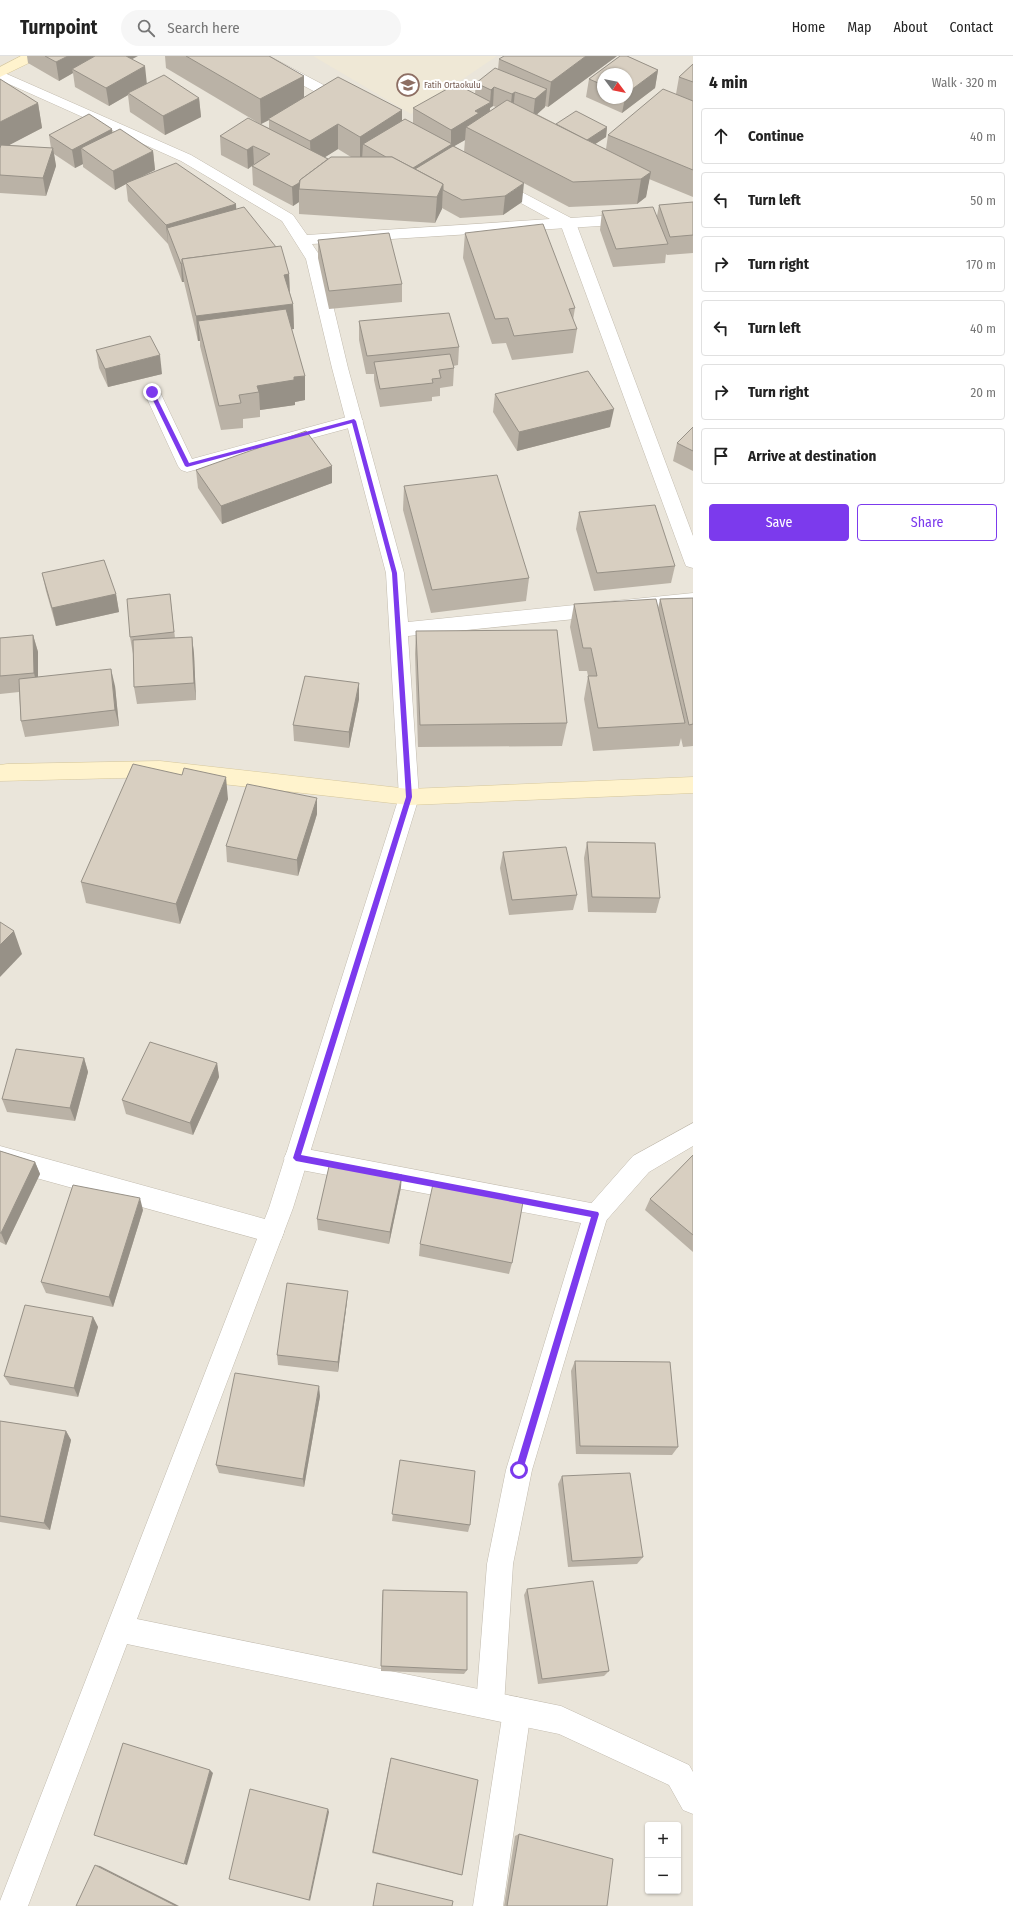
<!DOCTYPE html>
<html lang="en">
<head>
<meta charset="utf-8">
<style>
	body { margin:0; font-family:"Fira Sans Condensed",sans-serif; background:#f6f6f6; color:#222 }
	.controls { position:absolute; right:12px; bottom:12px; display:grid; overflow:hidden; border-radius:4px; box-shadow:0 1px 3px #0004 }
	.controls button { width:36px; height:36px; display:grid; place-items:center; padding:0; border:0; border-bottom:1px solid #e0e0e0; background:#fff; color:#222; font:20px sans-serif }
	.compass { position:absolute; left:597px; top:12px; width:36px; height:36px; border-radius:50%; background:#fff; box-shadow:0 1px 3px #0004; rotate:122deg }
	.stop { position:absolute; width:12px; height:12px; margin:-9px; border:3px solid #7c3aed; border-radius:50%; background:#fff }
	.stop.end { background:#7c3aed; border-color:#fff; box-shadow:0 1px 4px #0008 }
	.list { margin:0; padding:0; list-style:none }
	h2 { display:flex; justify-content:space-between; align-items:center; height:52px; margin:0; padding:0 16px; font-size:17px }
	h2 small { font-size:13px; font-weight:400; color:#767676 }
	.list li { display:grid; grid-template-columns:26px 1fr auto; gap:12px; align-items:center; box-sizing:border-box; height:56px; margin:0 8px 8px; padding:0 8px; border:1px solid #e0e0e0; border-radius:4px }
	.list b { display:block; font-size:15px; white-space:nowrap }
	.list em { font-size:13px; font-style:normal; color:#767676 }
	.actions { display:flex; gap:8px; padding:12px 16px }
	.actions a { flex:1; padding:9px 0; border:1px solid #7c3aed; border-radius:4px; text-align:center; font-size:14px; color:#7c3aed }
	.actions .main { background:#7c3aed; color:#fff }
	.icon { flex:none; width:22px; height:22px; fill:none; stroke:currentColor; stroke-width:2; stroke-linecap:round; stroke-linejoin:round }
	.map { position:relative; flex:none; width:693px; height:1850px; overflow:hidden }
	header { display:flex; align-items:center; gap:24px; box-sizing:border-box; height:56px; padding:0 20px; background:#fff; border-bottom:1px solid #e0e0e0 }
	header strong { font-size:19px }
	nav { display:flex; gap:22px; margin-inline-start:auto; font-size:14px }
	.search { width:280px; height:36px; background:#f6f6f6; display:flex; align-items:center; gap:10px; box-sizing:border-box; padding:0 14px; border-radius:22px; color:#767676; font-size:15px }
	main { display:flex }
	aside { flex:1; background:#fff }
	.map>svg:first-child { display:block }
</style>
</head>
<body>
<header>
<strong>Turnpoint</strong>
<div class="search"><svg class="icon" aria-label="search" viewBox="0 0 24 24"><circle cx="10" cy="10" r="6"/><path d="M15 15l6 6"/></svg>Search here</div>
<nav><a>Home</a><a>Map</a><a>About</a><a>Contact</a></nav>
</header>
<main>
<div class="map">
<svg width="693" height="1850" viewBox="0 0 693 1850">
	<rect width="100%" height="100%" fill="#f6f3ec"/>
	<path fill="#eae5da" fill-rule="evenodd" d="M0,0H693V1850H0ZM603,18H627V42H603ZM648,1769H678V1835H648Z"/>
	<path fill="#efe8d6" d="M313,0H497L411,58Z"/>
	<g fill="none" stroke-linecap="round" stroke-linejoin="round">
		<g stroke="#c2bbae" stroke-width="1">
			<g id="lane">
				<path d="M568,162L573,164L576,167L693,480V512L686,510L684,505L560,167L563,164Z"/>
				<path d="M152,330L158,332L160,336L192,403L354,359L360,361L363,365L360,369L187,416L181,414L178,410L144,336L146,332Z"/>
				<path d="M0,1090L272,1165L281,1168L284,1176L281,1184L272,1187L0,1112Z"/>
				<path d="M296,1091L596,1148L604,1151L608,1159L532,1414L513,1508L504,1649L500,1659L490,1663L480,1659L476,1649L487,1508L506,1414L581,1167L296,1113L288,1110L284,1102L288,1094Z"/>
				<path d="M517,1641L527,1645L531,1655L503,1850H473L503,1655L507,1645Z"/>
			</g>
		</g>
		<g stroke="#c2bbae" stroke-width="1">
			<g id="street">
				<path d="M251,0H269L350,43L352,46L350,49H340L253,3Z"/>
				<path d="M0,15L191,99L293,159L307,179L550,163L490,130L487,127L490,124L495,122L571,162L631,158L636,160L639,163L636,166L631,168L312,188L322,203L348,312L404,517L408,566L693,537V551L408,580L419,741L293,1152L137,1563L561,1650L689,1709L693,1716V1758L683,1754L669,1729L559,1678L127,1588L28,1850H0V1845L269,1152L399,741L386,517L332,312L306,203L282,165L181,105L0,24Z"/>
				<path d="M693,1067V1090L649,1116L604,1167L596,1170L588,1167L584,1159L588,1151L633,1100Z"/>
			</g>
		</g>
		<g stroke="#d6c79b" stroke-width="1">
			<g id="secondary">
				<path d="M21,0H39L37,3L0,21V11Z"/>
				<path d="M160,705L409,733L693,721V737L409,749L160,721L0,725V709L7,708Z"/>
			</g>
		</g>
		<use href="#lane" fill="#fff" fill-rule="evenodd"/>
		<use href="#street" fill="#fff" fill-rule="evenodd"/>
		<use href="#secondary" fill="#fff3cd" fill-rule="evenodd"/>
	</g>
	<g fill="#bab2a6" fill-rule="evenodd">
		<path d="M27,0H95L132,3L147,28L199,42L201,61L165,79L130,56L128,39L109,50L75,31L73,17L59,25L28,7Z"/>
		<path d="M165,0H269L304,20V41L402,54V64L413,67V52L475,38L476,27L498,13L499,3L504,0H617L548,51L545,50V51L537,58L556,68L607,71L606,81L595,88L606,93L608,79L676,38L679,21L693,8V141L649,123L646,141L637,148L569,151L484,106L522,146L503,159L460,162L442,152L435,167L299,158V146L293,150L253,129L252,110L255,108L248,113L221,99L220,80L260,68L166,12ZM493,50L496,51L490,55V52ZM269,64V72L261,68ZM465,84L464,96L454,90ZM338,93L351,101L328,103L325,101Z"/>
		<path d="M620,0H627L658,14L655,32L622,57L586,41L589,23ZM603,18H627V42H603Z"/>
		<path d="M0,23L38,47L42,72L8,89L51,92L49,79L112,73V77L153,95L155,114L142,120L236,148V153L289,218L290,237L293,248L294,273H291L305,320V344L295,346V349L260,354V361L243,363V372L221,374L200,290V285H198L184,226H182L169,191L168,188L128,145L126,128L115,134L83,111V108L75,112L54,98L56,110L46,140L0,137Z"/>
		<path d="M693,146V197L667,199L666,198L665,207L613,211L600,174L602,155L657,160L659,149Z"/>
		<path d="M465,177L575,252L573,264L577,273L573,297L512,304L506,287L492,288L463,202Z"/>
		<path d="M318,184L402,228V246L329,253L318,202Z"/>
		<path d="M359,265L459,291L458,309L453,310L454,312L453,330L440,332V340L432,341V345L380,351L374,324V318H366L359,284Z"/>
		<path d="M96,294L162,318L108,331L99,312Z"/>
		<path d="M495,338L610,371L517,395L493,356Z"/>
		<path d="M693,371V415L673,405L677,387Z"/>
		<path d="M332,410V427L222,468L198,432L196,414Z"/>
		<path d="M404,430L529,522L526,545L431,557L403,454Z"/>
		<path d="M579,456L675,510L671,527L594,535L576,473Z"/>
		<path d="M42,517L116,538L119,556L56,570L46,535Z"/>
		<path d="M170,538L175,582L192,581L194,598L196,644L137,648L134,631L133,598L130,581Z"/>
		<path d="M693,542V690L683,691L681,682L679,690L593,695L584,643L588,620L587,615H579L570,571L574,548L658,552L660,543Z"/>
		<path d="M416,575L567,667L562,690L418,691L415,598Z"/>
		<path d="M33,579L38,596V621L115,630L119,670L25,681L21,665L19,636L0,638V582Z"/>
		<path d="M359,627V643L349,692L294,685L293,669Z"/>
		<path d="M182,719L228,743L180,868L86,847L81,826Z"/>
		<path d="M317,742V758L298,820L227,806L226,790Z"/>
		<path d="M587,786L660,842L656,857L588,856L584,802Z"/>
		<path d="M503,796L577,839L573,854L509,859L500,812Z"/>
		<path d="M84,1002L88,1016L75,1065L7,1056L2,1043Z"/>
		<path d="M217,1007L219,1021L193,1079L126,1058L122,1044Z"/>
		<path d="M0,1095L35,1106L40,1118L6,1189L0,1186Z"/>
		<path d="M693,1099V1196L645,1154L650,1143Z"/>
		<path d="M401,1131L389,1188L318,1174L317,1163Z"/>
		<path d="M143,1154L113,1251L46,1237L41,1226Z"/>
		<path d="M420,1188L512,1207L509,1218L419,1200Z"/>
		<path d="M347,1245L338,1316L278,1309L277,1299Z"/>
		<path d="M93,1261L98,1271L78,1341L10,1329L4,1320Z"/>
		<path d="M575,1305L678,1391L672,1399L576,1398L571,1315Z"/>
		<path d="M320,1340L304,1431L219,1417L216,1409Z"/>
		<path d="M0,1365L66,1375L71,1384L50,1474L0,1466Z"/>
		<path d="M400,1404L470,1469L468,1476L392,1465Z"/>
		<path d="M562,1420L643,1501L637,1508L568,1511L558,1428Z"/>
		<path d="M527,1533L609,1615L604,1620L538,1628L524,1539Z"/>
		<path d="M383,1534L467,1614L464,1618L381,1615L382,1540Z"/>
		<path d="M390,1705L462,1819H460L372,1797Z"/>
		<path d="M519,1778L607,1850H504L515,1780Z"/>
	</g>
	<g fill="#979187">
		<path d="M68,0H95V5L72,13L73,17L59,25L56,6Z"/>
		<path d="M122,0H138L123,8Z"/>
		<path d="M586,0H617L548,51L551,26Z"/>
		<path d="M145,10L147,29L128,37V39L109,50L106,32Z"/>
		<path d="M658,14L655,32L622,57L625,42H627V37Z"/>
		<path d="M304,20V45L268,63L269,64L261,68L260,43Z"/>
		<path d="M494,31L493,50L490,52L489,65L466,71L465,84L451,92L450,106L410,114L451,88V74L475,55L490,47L491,34Z"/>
		<path d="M547,33L545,51L533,62L535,43Z"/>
		<path d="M515,36L513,54L510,56L512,38Z"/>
		<path d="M199,42L201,61L165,79L163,60Z"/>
		<path d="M38,47L42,72L0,94V66Z"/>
		<path d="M402,54V79L363,88L362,104L360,106V81Z"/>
		<path d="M338,68V93L311,110L310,85Z"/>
		<path d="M607,71L606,81L583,96L584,86Z"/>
		<path d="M112,73L114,92H81L83,108L75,112L72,94Z"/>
		<path d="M253,90L254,108L248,113L247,94Z"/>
		<path d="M53,92L56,110L46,140L43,122Z"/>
		<path d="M153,95L155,114L127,128L126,127V128L115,134L113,115Z"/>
		<path d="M332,105L299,133V146L293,150L292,131Z"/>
		<path d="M651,116L646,141L637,148L641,123Z"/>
		<path d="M524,127L522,146L503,159L505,140Z"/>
		<path d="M443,128L442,153L435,167L437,141Z"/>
		<path d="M236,148L237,167L167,172L168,188L166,169Z"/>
		<path d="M181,208H182L184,226H182Z"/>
		<path d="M289,218L290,243L284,219Z"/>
		<path d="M293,248L294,273L203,285L198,265L200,285H198L196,260Z"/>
		<path d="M160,299L162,318L108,331L105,313Z"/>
		<path d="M305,320V344L295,346V349L260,354L259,336L257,330L294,321Z"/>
		<path d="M614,353L610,371L517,395L519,376Z"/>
		<path d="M332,410V427L222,468L221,450Z"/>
		<path d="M116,538L119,556L56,570L52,552Z"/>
		<path d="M33,579L38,596V634L34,617Z"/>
		<path d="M192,581L194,598L196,644L194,627Z"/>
		<path d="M111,613L115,630L119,670L115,654Z"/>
		<path d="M359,627V643L349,692V676Z"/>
		<path d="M226,721L228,743L180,868L176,848Z"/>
		<path d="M317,742V758L298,820L297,804Z"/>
		<path d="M14,875L22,898L0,921V889Z"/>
		<path d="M84,1002L88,1016L75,1065L70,1052Z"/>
		<path d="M217,1007L219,1021L193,1079L190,1067Z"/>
		<path d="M35,1106L40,1118L6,1189L1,1177Z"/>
		<path d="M402,1119L401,1131L389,1188L390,1176Z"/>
		<path d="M140,1142L143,1154L113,1251L109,1241Z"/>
		<path d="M348,1235L347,1245L338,1316V1306Z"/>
		<path d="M93,1261L98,1271L78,1341L74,1332Z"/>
		<path d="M319,1330L320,1340L304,1431L303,1423Z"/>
		<path d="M66,1375L71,1384L50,1474L44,1467Z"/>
		<path d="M210,1714L213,1717L187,1809L184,1808Z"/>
		<path d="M328,1753L329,1756L310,1845L309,1844Z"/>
		<path d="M95,1809L100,1810L179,1850H176Z"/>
	</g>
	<g fill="#d8cfc1" stroke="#979187">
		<path d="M45,0H68L56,6Z"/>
		<path d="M95,0H126L145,10L106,32L72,13Z"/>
		<path d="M186,0H269L304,20L260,43Z"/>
		<path d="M504,0H586L551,26L499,3Z"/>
		<path d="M620,0H627L658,14L627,37V18H603V29L589,23Z"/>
		<path d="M693,8V26L679,21Z"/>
		<path d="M495,12L547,33L535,43L515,36L512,38L494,31L491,34L476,27Z"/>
		<path d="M164,19L199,42L163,60L128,37Z"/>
		<path d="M338,21L402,54L360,81L338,68L310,85L268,63Z"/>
		<path d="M0,23L38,47L0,66Z"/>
		<path d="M456,28L491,46L475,55L479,57L451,74L413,52Z"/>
		<path d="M663,33L693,45V114L608,79Z"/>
		<path d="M507,44L651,116L641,123L573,126L466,71Z"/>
		<path d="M576,55L607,71L587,84L556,68Z"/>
		<path d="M89,58L112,73L72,94L49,79Z"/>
		<path d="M248,62L328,103L300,124L299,127L292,131L252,110L270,98L253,90L247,94L220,80Z"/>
		<path d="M405,63L452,88L413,112L392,101H386L363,88Z"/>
		<path d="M120,73L153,95L113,115L81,92Z"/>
		<path d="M1,89L53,92L43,122L0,119V92Z"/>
		<path d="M453,90L524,127L505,140L462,144L443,134V128L415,113Z"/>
		<path d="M331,101H392L443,128L437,141L299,133L300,124Z"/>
		<path d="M176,107L236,148L166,169L126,127Z"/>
		<path d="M693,146V179L670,181L659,149Z"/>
		<path d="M244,151L276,191L182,203V208H181L167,172Z"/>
		<path d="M653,151L668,188L616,193L602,155Z"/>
		<path d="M543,168L575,252L569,253L577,273L514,280L508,262L495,263L465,177Z"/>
		<path d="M389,177L402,228L329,235L318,184Z"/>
		<path d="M281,190L289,218L284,219L293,248L196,260L182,203Z"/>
		<path d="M286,253L305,320L294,321V324L257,330L259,336L239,339L241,347L219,350L198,265Z"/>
		<path d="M449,257L459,291L367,300L359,265Z"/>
		<path d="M150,280L160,299L105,313L96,294Z"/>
		<path d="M450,298L454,312L439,314L441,322L432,323L433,327L380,333L374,306Z"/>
		<path d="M588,315L614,353L519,376L495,338Z"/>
		<path d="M693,371V395L677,387Z"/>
		<path d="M306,375L332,410L221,450L196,414Z"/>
		<path d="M497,419L529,522L432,534L404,430Z"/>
		<path d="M655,449L675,510L597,517L579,456Z"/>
		<path d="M104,504L116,538L52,552L42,517Z"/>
		<path d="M170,538L174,576L130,581L127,543Z"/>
		<path d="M693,542V668L689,669L660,543Z"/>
		<path d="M656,543L685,667L598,672L588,620H597L591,592H583L574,548Z"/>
		<path d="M557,574L567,667L420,669L416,575Z"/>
		<path d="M33,579L34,617L0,620V582Z"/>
		<path d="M192,581L194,627L134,631L133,584Z"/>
		<path d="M111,613L115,654L21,665L19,623Z"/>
		<path d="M305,620L359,627L349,676L293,669Z"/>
		<path d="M133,708L182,719L184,712L226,721L176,848L81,826Z"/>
		<path d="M247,728L317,742L297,804L226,790Z"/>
		<path d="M587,786L655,787L660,842L592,841Z"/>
		<path d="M566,791L577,839L512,844L503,796Z"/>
		<path d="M0,866L14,875L0,889Z"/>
		<path d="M150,986L217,1007L190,1067L122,1044Z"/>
		<path d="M16,993L84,1002L70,1052L2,1043Z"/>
		<path d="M0,1095L35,1106L1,1177H0Z"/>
		<path d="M693,1099V1179L650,1143Z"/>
		<path d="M330,1106L402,1119L390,1176L317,1163Z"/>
		<path d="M433,1128L523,1146L512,1207L420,1188Z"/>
		<path d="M73,1129L140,1142L109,1241L41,1226Z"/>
		<path d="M287,1227L348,1235L338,1306L277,1299Z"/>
		<path d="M25,1249L93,1261L74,1332L4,1320Z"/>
		<path d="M575,1305L670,1306L678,1391L580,1390Z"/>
		<path d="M235,1317L319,1330L303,1423L216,1409Z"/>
		<path d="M0,1365L66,1375L44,1467L0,1460Z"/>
		<path d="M400,1404L475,1415L470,1469L392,1458Z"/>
		<path d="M630,1417L643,1501L572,1505L562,1420Z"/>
		<path d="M593,1525L609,1615L542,1623L527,1533Z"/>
		<path d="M383,1534L467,1536V1614L381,1610Z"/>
		<path d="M123,1687L210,1714L184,1808L94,1779Z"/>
		<path d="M391,1702L478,1724L462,1819L373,1796Z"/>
		<path d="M250,1733L328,1753L309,1844L229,1823Z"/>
		<path d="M519,1778L613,1803L607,1850H507Z"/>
		<path d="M95,1809L176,1850H76Z"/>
		<path d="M377,1827L453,1845L452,1850H373Z"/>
	</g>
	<path fill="#7c3aed" d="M152,334L154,336L189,407L354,363L356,365L397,517L412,741L301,1099L598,1156L599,1158L523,1414L519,1418L515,1414L591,1161L296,1105L293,1102L406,741L392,517L352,367L187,411L185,410L149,336Z"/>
	<defs>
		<g id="school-ring" transform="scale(1.15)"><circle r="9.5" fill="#fff" stroke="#8d6e63" stroke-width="1.5"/><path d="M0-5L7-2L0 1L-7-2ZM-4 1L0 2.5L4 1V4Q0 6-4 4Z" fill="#8d6e63"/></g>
	</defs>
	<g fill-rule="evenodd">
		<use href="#school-ring" x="408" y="29"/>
	</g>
	<g text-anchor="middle" stroke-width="4" stroke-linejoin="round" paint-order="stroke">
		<g font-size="9" fill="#785e54" stroke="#fff" text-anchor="start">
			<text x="424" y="32">Fatih Ortaokulu</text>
		</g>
	</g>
</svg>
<div class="controls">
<button>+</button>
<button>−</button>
</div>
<svg class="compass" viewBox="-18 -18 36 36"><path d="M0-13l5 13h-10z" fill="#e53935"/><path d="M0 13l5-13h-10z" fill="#767676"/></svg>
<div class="stop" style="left:519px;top:1414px"></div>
<div class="stop end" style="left:152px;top:336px"></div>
</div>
<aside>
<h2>4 min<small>Walk · 320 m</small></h2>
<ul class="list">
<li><svg class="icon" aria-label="ahead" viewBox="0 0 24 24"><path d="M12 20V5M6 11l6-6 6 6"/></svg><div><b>Continue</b></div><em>40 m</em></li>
<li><svg class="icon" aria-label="left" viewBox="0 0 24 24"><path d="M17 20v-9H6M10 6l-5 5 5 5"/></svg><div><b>Turn left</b></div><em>50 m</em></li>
<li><svg class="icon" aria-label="right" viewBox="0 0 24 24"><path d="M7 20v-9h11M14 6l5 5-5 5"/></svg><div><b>Turn right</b></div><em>170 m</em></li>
<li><svg class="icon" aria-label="left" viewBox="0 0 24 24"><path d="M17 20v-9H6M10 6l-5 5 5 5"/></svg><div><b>Turn left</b></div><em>40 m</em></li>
<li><svg class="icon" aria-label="right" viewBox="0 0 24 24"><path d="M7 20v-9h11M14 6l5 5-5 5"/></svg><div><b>Turn right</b></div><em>20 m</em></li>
<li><svg class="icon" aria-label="arrive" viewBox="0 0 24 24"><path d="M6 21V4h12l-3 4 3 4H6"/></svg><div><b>Arrive at destination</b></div></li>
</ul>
<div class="actions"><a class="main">Save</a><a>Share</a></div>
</aside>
</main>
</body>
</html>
